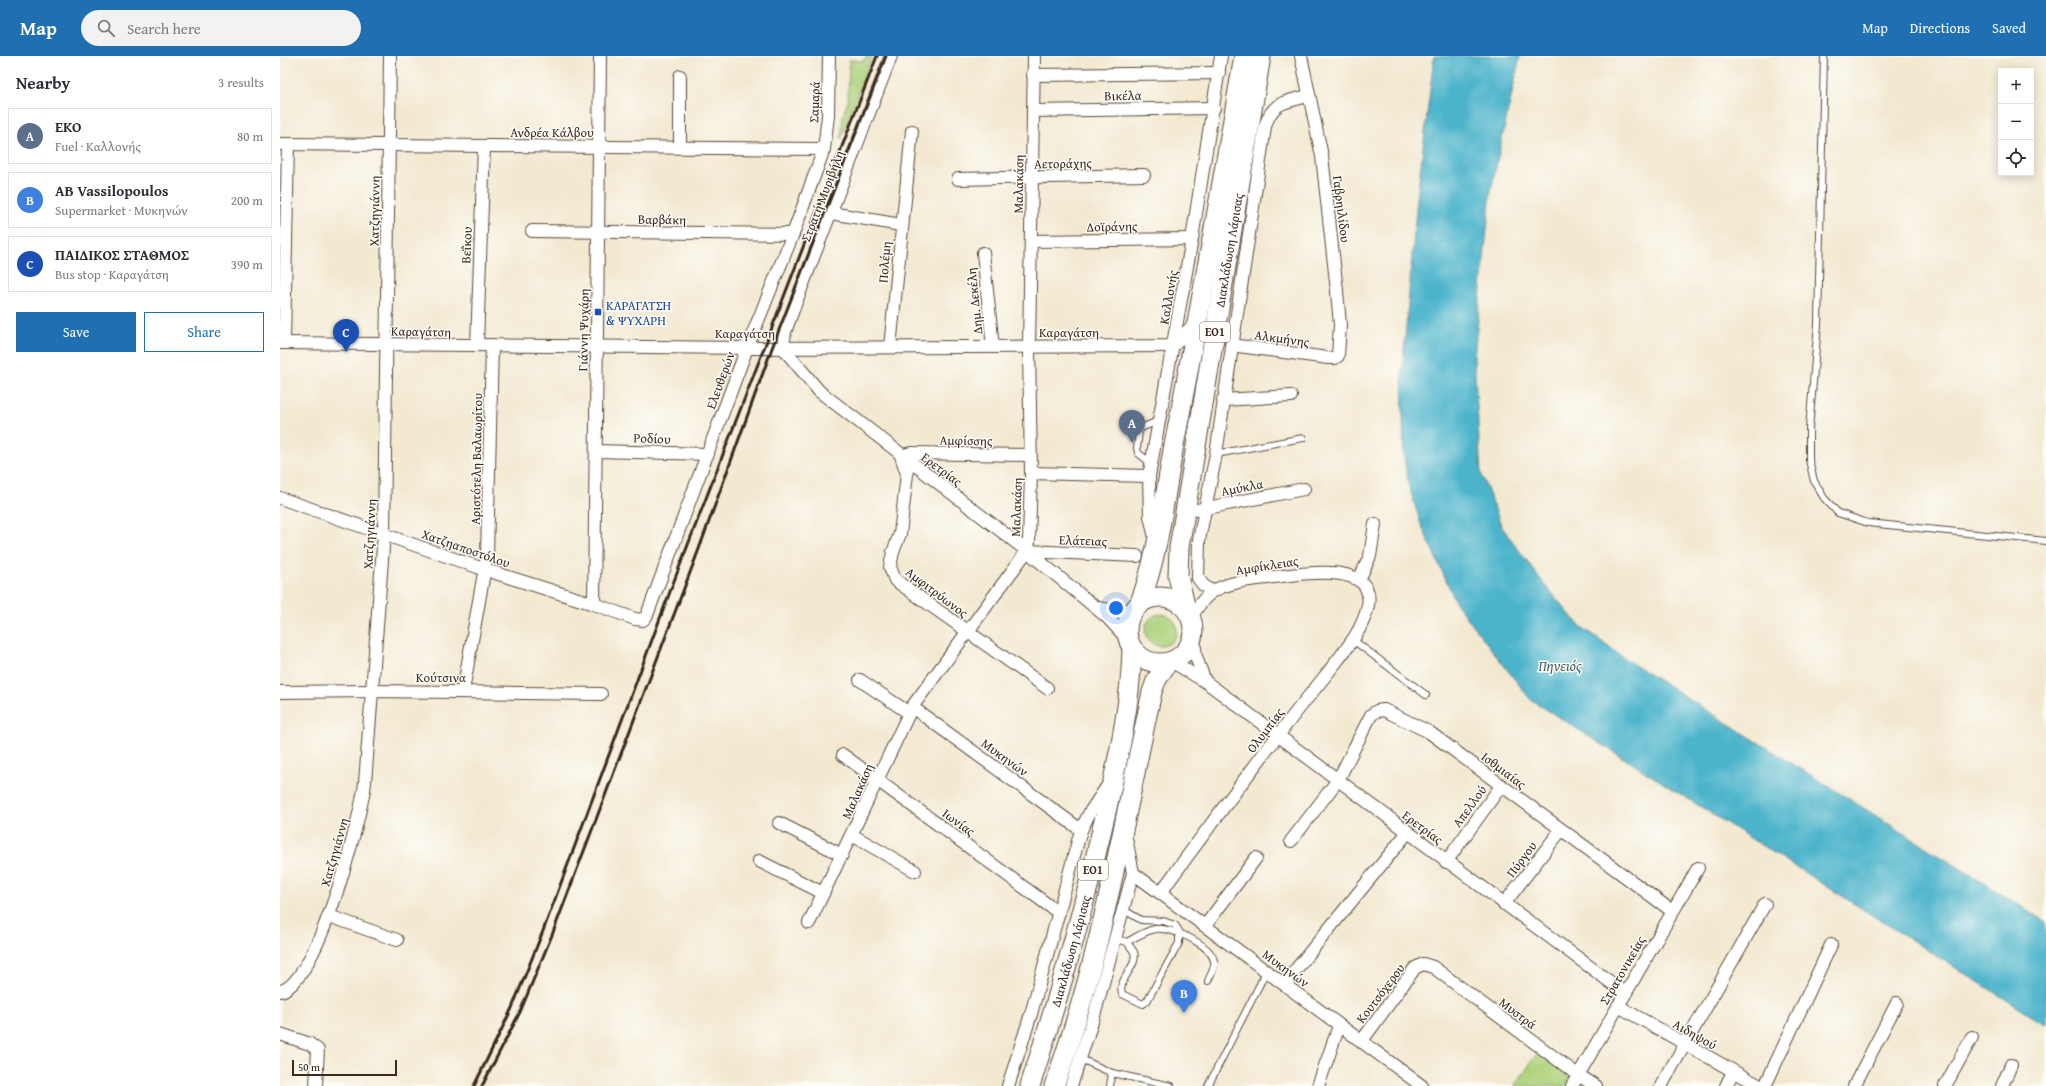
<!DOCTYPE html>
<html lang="en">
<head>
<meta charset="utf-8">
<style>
	body { margin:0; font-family:"Gentium Book Plus",serif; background:#f2f2f3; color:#2b2b33 }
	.controls { position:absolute; right:12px; top:12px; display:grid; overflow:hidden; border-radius:0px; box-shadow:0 2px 10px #0003 }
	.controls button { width:36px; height:36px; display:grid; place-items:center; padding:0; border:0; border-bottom:1px solid #e1e1e2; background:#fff; color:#2b2b33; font:20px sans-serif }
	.scale { position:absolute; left:12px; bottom:10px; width:105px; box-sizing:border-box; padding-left:4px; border:2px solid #3b2a1e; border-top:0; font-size:11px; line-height:14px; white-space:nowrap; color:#3b2a1e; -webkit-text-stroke:3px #fdfcf7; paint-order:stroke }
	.you { position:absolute; left:836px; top:552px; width:14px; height:14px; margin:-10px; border:3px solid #fff; border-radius:50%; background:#1a73e8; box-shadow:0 0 0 6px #1a73e833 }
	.badge { display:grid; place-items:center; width:26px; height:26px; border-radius:50%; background:#1f6fb2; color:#fff; font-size:13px; font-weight:700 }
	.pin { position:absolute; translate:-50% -33px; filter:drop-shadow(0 1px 2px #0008) }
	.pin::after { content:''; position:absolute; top:21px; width:14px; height:12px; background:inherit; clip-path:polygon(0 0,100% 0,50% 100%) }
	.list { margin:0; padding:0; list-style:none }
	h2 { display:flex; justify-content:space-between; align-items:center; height:52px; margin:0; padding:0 16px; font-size:17px }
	h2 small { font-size:13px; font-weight:400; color:#7c7c81 }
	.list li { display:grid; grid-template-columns:26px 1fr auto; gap:12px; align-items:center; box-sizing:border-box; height:56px; margin:0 8px 8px; padding:0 8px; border:1px solid #e1e1e2; border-radius:0px }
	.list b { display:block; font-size:15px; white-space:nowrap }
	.list p { margin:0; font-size:13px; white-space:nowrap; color:#7c7c81 }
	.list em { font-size:13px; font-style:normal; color:#7c7c81 }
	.actions { display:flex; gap:8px; padding:12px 16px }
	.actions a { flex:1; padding:9px 0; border:1px solid #1f6fb2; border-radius:0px; text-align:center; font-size:14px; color:#1f6fb2 }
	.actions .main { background:#1f6fb2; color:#fff }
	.icon { flex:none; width:22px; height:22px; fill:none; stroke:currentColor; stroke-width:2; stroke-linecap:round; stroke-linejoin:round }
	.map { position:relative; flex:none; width:1766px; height:1030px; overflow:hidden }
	header { display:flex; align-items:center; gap:24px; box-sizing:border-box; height:56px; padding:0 20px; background:#1f6fb2; color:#fff }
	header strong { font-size:19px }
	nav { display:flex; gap:22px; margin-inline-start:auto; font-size:14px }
	.search { width:280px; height:36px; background:#f2f2f3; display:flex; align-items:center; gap:10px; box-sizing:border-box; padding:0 14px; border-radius:22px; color:#7c7c81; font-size:15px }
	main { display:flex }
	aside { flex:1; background:#fff }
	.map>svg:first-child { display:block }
</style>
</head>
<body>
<header>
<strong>Map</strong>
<div class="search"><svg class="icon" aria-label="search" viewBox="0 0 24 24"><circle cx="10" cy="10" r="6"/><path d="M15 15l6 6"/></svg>Search here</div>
<nav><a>Map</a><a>Directions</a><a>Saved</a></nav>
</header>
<main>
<aside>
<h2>Nearby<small>3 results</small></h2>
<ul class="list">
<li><span class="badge" style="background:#5c6f8a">A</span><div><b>EKO</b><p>Fuel · Καλλoνής</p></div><em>80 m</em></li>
<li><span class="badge" style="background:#3f7fe0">B</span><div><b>AB Vassilopoulos</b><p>Supermarket · Μυκηνών</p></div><em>200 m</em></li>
<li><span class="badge" style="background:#1a4fb4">C</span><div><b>ΠΑΙΔΙΚΟΣ ΣΤΑΘΜΟΣ</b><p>Bus stop · Καραγάτση</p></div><em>390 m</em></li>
</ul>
<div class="actions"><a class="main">Save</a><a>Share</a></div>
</aside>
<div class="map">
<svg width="1766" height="1030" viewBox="0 0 1766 1030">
	<rect width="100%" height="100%" fill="#fdfcf7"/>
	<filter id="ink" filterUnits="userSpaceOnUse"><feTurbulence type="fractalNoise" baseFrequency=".025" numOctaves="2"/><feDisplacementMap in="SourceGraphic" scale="8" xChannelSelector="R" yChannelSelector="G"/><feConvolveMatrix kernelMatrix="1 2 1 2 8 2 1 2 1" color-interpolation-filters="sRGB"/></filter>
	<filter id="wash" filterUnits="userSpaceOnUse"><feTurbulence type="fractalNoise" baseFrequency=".012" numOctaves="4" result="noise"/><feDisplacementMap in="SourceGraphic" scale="16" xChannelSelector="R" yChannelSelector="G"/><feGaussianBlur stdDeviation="0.9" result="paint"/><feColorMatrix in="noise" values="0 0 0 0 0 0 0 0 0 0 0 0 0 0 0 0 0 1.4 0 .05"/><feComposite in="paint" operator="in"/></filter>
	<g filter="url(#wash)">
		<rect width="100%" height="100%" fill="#f3e9d1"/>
		<g fill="#acd17a" stroke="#747e4c">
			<path d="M586,0H592L561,83L563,59L568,44L569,4L584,5Z"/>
			<circle cx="881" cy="574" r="16"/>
			<path d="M1258,996L1292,1020L1286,1030H1235Z"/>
		</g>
		<path fill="#4cb4cb" stroke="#446f74" d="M1154,0H1240L1211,134L1194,302L1201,417L1222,471L1264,528L1298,568L1345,603L1766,866V969L1250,643L1177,549L1141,468L1129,431L1124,401L1122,318L1137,142Z"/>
	</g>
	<g filter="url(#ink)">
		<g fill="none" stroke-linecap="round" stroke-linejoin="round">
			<g stroke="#574739" stroke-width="8">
				<g id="lane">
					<path d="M1544,0L1538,268L1529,373V404L1534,425L1544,442L1558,457L1588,467L1766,485"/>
					<path d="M936,398L1023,382"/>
					<path d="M871,407L858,397L857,392L859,376L861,372L878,365"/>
					<path d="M1073,584L1146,639"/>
					<path d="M836,883L847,886C849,889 852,893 854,896C859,910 837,923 842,938L863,948L867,945L899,887V875L895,869L883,865L861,864L844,854"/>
					<path d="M847,886C856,881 865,875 875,873C890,870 931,888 934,905C936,911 930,919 928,925"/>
					<path d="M801,1003L832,1017L891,1030"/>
					<path d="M830,1030L832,1017"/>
					<path d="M928,1030L986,916"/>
				</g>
			</g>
			<g stroke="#574739" stroke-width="14">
				<g id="street">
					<path d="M753,19L939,17"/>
					<path d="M400,20V91"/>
					<path d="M753,55L934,52"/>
					<path d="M0,88L544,93"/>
					<path d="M678,123L864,119"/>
					<path d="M551,157L621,169"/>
					<path d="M252,175L513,178"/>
					<path d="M751,185L912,183"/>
					<path d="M703,197L713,291"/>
					<path d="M0,287L467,292L893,290L915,267"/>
					<path d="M4,287L8,88"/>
					<path d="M197,289L204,90"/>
					<path d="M951,289L1048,302H1055L1058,300L1060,269L1057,235L1042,100L1021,0"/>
					<path d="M610,291L632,75"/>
					<path d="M503,292L539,335L747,495L827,561L849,585"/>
					<path d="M503,292L505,276L513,254L611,0"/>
					<path d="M943,344L1011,340"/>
					<path d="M316,395L428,398"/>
					<path d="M750,399L631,397L621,400L627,418L620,478L613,496L610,511L615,524L767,632"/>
					<path d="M751,417L869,420"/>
					<path d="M0,442L206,514L314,548L355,563L363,564L367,559L467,292L513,178L544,93L548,60L549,0"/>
					<path d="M917,454L1024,433"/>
					<path d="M875,482L870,460L869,420L912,183L941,0"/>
					<path d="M747,495L857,500"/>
					<path d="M1079,524L1090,500L1095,468"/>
					<path d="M932,536L923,529L918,522L919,484L936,398L985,71C992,45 1006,46 1028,40"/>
					<path d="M314,548L320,0"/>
					<path d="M818,552L841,556L855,552"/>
					<path d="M913,576L916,601L925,625"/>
					<path d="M891,605L926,626L1345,937"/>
					<path d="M580,624L629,657"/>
					<path d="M183,635L207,500L212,289"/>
					<path d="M0,636L92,635L321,638"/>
					<path d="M632,651L801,774"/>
					<path d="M563,699L779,857"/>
					<path d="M499,767L562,799"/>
					<path d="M572,779L635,815"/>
					<path d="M1011,785L1058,724L1091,659L1097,655L1104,654L1149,676L1392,855"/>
					<path d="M479,805L543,837"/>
					<path d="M1166,806L1221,730"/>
					<path d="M853,817L1142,1030"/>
					<path d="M881,836C920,783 959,730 999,678C1014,658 1030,639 1046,619C1062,598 1083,576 1088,549C1096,504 1018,518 994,521C974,524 948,525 932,536C923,542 917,552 911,561"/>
					<path d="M1224,848L1281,774"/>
					<path d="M49,860L117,884"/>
					<path d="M529,867L632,651L747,495L749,485L751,417L749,291L754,0"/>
					<path d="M925,870L976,802"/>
					<path d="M1004,928L1128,776"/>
					<path d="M0,935C37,930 81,761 85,727L104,478L110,0"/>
					<path d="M1338,950L1480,1030"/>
					<path d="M0,978L30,988L38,994L36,1030"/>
					<path d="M1081,986L1135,912L1143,908L1153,911L1298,1019L1316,1030"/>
					<path d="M728,1030L751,958L801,774L810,756L828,729"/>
					<path d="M791,1030L814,960L853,817L845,777"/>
					<path d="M1038,1030L1059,970"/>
					<path d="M1292,1030L1418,812"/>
					<path d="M1381,1030L1485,848"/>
					<path d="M1446,1030L1453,1016"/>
					<path d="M1485,1030L1551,889"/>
					<path d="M1574,1030L1617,947"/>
					<path d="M1665,1030L1692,981"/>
					<path d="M1722,1030L1731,1009"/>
				</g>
			</g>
			<g stroke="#574739" stroke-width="21">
				<g id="primary">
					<circle cx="880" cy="574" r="33"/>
					<path d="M859,549C880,496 884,439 895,384C920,256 942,128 964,0"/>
					<path id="s1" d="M906,553L898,520L899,492L981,0"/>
					<path id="s2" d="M750,1030C779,940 805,849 826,756C838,703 851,647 852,592"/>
					<path d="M774,1030C821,902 843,769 872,636L876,625L888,606"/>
				</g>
			</g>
			<use href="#lane" stroke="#fff" stroke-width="6"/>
			<use href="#street" stroke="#fff" stroke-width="12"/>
			<use href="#primary" stroke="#fff" stroke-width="19"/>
			<g stroke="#3b2a1e" stroke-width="3">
				<path d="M194,1030L232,952L263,875L394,525L597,0"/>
				<path d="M202,1030L240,956L272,879L419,493L492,292L606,0"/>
			</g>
		</g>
	</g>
	<rect fill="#1a4fb4" stroke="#fdfcf7" stroke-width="1.5" x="314" y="252" width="8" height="8" rx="2"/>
	<g text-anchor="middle" stroke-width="3" stroke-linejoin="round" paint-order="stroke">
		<g fill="#fdfcf7" stroke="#75695f" stroke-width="1">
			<rect x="920" y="266" width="30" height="20" rx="3"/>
			<rect x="798" y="804" width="30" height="20" rx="3"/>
		</g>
		<g font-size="12" font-weight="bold" fill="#3b2a1e">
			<text x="935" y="280">ΕΟ1</text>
			<text x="813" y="818">ΕΟ1</text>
		</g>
		<g font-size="13" fill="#3b2a1e" stroke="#fdfcf7">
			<text transform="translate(843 39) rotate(-1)" y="5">Βικέλα</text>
			<text transform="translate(534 46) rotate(-88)" y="5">Σαμαρά</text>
			<text x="272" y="81">Ανδρέα Κάλβου</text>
			<text transform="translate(783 107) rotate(-1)" y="5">Αετοράχης</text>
			<text transform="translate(738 128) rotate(-89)" y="5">Μαλακάση</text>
			<text transform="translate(542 140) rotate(-69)" y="5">Στρατή Μυριβήλη</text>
			<text transform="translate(1062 153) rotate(83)" y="5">Γαβρηιλίδου</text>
			<text transform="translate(94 155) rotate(-89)" y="5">Χατζηγιάννη</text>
			<text transform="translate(382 163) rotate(1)" y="5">Βαρβάκη</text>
			<text transform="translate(832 170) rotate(-1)" y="5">Δοϊράνης</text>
			<text transform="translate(186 189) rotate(-88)" y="5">Βεΐκου</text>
			<text dy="5" stroke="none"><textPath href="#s1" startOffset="364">Διακλάδωση Λάρισας</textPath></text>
			<text transform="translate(604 206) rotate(-85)" y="5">Πολέμη</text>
			<text transform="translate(888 241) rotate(-80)" y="5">Καλλoνής</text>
			<text transform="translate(694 245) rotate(-96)" y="5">Δημ. Δεκέλη</text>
			<text transform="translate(303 274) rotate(-89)" y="5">Γιάννη Ψυχάρη</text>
			<text transform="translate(141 275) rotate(1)" y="5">Καραγάτση</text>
			<text x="789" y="281">Καραγάτση</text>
			<text x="465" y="282">Καραγάτση</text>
			<text transform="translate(1002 282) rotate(8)" y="5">Αλκμήνης</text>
			<text transform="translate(440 324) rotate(-70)" y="5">Ελευθερών</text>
			<text transform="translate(372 382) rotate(2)" y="5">Ροδίου</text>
			<text transform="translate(686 384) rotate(1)" y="5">Αμφίσσης</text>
			<text transform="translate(196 403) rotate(-89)" y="5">Αριστότελη Βαλαωρίτου</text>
			<text transform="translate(662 413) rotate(37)" y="5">Ερετρίας</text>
			<text transform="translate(962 431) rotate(-11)" y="5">Αμύκλα</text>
			<text transform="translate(736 451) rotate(-88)" y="5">Μαλακάση</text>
			<text transform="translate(89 478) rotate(-87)" y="5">Χατζηγιάννη</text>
			<text transform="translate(803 484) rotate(2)" y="5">Ελάτειας</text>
			<text transform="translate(186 492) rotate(19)" y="5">Χατζηαποστόλου</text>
			<text transform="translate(987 509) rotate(-9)" y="5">Αμφίκλειας</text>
			<text transform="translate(657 536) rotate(37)" y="5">Αμφιτρύωνος</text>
			<text x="161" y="626">Κούτσινα</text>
			<text transform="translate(985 674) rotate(-53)" y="5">Ολυμπίας</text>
			<text transform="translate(725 701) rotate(36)" y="5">Μυκηνών</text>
			<text transform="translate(1224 714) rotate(37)" y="5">Ισθμιαίας</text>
			<text transform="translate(577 735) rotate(-66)" y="5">Μαλακάση</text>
			<text transform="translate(1189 750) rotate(-54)" y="5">Απελλού</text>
			<text transform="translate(679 766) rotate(36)" y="5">Ιωνίας</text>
			<text transform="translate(1143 771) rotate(37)" y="5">Ερετρίας</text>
			<text transform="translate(54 796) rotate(-74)" y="5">Χατζηγιάννη</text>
			<text transform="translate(1241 803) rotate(-53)" y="5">Πύργου</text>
			<text dy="5" stroke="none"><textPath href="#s2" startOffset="141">Διακλάδωση Λάρισας</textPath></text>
			<text transform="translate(1006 912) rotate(36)" y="5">Μυκηνών</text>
			<text transform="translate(1342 914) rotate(-60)" y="5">Στρατονικείας</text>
			<text transform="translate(1100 937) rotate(-53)" y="5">Κουτσόχερου</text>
			<text transform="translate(1238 957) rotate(37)" y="5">Μυστρά</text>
			<text transform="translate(1415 978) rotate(29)" y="5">Αιδηψού</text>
		</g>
		<g font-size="13" fill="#164399" stroke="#fdfcf7" text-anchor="start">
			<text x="326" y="254">ΚΑΡΑΓΑΤΣΗ<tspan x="326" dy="15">&amp; ΨΥΧΑΡΗ</tspan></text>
		</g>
		<g font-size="14" font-style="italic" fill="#426163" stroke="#fdfcf7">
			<text x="1280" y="615">Πηνειός</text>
		</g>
	</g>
</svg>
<div class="controls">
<button>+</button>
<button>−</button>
<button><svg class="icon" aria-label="locate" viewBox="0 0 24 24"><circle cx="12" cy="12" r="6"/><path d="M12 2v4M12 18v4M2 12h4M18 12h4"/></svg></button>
</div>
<div class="scale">50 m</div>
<div class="you"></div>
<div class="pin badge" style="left:852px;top:387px;background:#5c6f8a">A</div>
<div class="pin badge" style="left:904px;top:957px;background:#3f7fe0">B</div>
<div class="pin badge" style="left:66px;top:296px;background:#1a4fb4">C</div>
</div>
</main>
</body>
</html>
